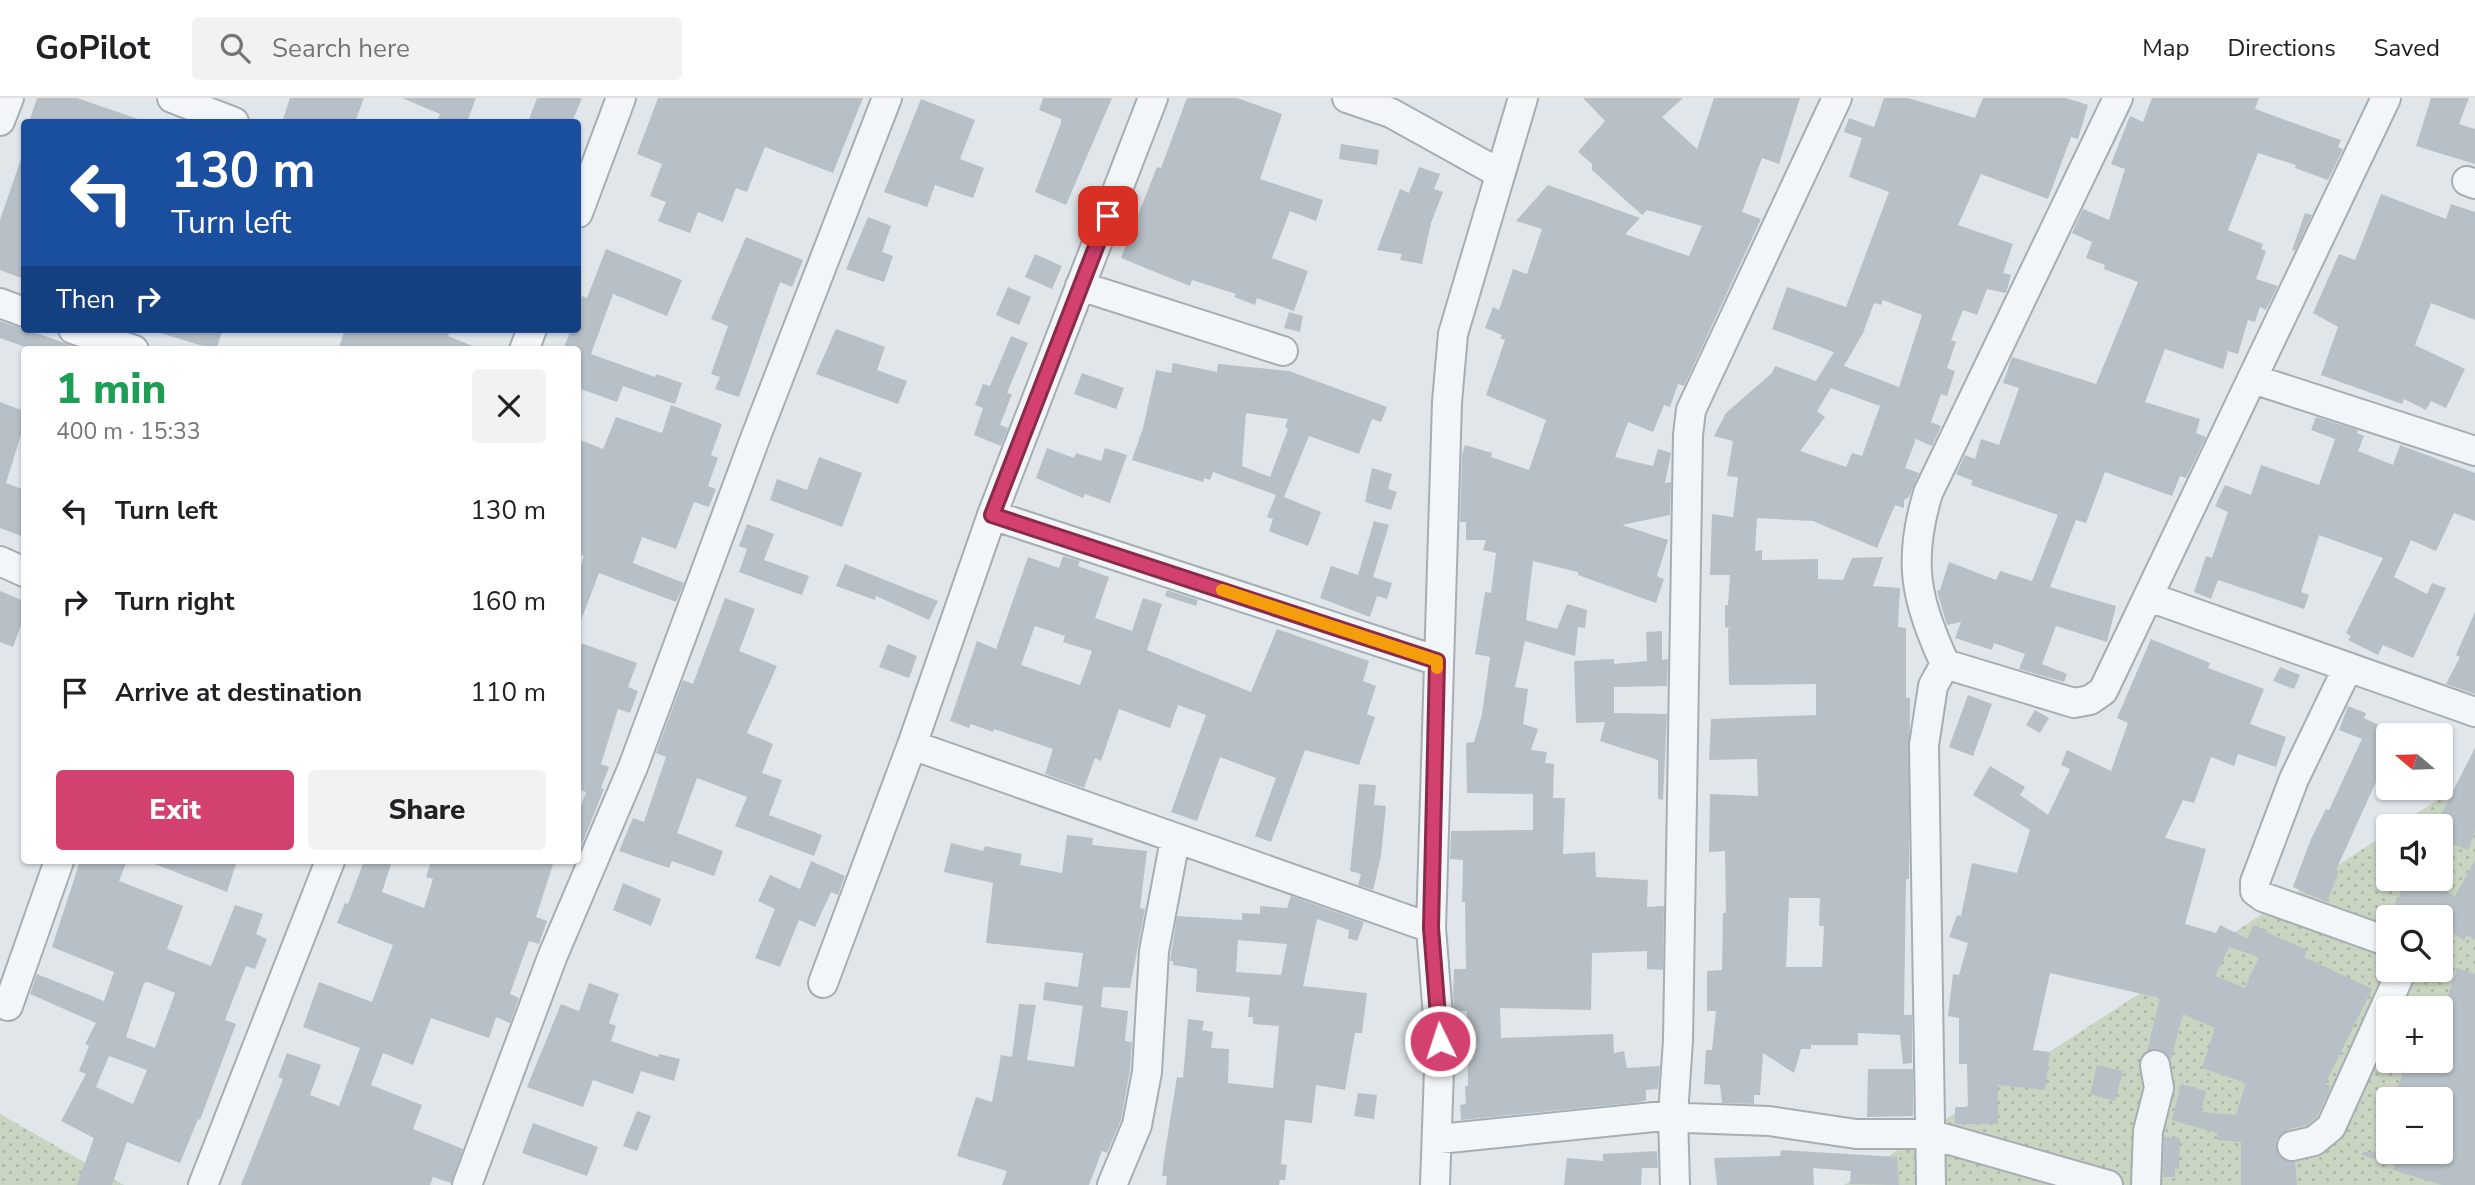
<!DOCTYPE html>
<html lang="en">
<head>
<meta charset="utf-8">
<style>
  :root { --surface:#fff; --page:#f2f2f2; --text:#202124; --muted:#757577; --line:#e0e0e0; --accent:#d3416f }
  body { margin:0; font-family:"Nunito Sans",sans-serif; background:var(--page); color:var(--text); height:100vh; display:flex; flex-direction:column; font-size:26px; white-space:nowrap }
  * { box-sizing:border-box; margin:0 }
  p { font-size:23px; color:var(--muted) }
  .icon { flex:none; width:38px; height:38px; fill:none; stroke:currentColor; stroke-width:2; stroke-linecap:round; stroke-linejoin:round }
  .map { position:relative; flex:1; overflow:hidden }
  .side { position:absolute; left:21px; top:248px; width:560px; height:518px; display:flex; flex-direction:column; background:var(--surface); border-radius:7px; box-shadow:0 2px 5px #0004 }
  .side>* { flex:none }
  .guide { position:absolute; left:21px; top:21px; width:560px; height:214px; border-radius:7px; box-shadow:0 2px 5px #0004; background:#1a4fa0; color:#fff; overflow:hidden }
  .needle { width:46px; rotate:289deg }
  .buttons { position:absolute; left:2376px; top:625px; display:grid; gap:14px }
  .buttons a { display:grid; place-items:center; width:77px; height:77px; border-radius:7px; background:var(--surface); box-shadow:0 2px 5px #0004; font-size:35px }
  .pin { position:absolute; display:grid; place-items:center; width:60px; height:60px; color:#fff; margin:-30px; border-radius:14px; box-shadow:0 4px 10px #0006 }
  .me { position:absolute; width:77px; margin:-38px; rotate:356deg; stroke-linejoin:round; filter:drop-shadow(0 0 5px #0008) }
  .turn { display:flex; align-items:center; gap:24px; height:147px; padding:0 35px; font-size:32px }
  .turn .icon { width:91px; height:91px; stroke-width:2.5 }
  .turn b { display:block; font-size:49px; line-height:60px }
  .then { display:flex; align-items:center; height:66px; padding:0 35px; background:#0003; gap:14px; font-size:26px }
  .round { display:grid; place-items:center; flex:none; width:74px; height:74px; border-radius:7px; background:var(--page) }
  .overview { display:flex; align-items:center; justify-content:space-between; height:119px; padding:0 35px }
  h1 { font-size:42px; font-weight:800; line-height:52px; color:#1e9e55 }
  .action { display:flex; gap:14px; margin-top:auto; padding:14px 35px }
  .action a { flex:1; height:80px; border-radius:7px; background:var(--accent); color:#fff; font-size:28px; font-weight:800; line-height:80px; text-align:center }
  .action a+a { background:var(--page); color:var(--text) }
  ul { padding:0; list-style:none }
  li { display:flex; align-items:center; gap:21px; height:91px; padding:0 35px }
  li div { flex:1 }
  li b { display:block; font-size:26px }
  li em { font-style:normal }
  header { display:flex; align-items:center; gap:42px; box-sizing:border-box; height:98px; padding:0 35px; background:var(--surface); border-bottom:2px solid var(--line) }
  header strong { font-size:33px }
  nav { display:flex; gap:38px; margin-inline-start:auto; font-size:24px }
  .search { width:490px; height:63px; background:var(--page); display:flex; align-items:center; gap:18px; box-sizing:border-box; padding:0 24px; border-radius:7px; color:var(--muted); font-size:26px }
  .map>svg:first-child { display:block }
  .grass { fill:url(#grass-dots); fill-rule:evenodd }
  .building { fill:#b7c0c7; fill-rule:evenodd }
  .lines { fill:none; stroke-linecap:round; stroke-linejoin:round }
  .minor-casing { stroke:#a5aeb4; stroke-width:32 }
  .minor { stroke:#f3f6f8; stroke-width:28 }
  .route-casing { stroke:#892a48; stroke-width:18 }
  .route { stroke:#d3416f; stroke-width:12 }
  .slow { stroke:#f59e0b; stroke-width:12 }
</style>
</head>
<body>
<header>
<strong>GoPilot</strong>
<div class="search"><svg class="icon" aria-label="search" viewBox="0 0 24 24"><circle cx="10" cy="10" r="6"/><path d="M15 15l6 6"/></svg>Search here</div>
<nav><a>Map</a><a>Directions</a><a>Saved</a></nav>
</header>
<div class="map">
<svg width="2475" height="1087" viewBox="0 0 2475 1087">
  <defs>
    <pattern id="grass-dots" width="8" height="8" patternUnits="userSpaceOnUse" patternTransform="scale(1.75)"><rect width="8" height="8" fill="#c9d4c1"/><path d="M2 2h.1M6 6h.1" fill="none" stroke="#adb7a7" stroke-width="1.8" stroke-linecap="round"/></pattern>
  </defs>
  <rect width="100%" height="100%" fill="#e0e6ea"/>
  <path class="grass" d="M2475,678V1087H1844L2389,734V780H2441V728H2397ZM2389,819H2441V872H2389ZM2389,910H2441V962H2389ZM2389,1001H2441V1054H2389Z
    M0,1016L124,1087H0Z"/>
  <path class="building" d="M37,0H77L141,22V24H29Z
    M290,0H364L355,24H282Z
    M402,0H476L467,24H446L438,21L440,16Z
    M537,0H582L572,24H528Z
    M658,0H863L833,75L765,49L747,94L736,90L723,124L698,114L690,135L658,123L666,104L650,98L662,66L637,56Z
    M1043,0H1112L1066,107L1035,94L1061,25V21L1039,12Z
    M1187,0H1237L1282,16L1260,81L1323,102L1316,123L1290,113L1272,160L1308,173L1294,213L1257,200L1255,207L1234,199L1236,196L1192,182L1190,188L1121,160L1157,69L1161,70Z
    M1583,0H1683L1662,19L1697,51L1714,0H1800L1779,66L1762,60L1742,114L1761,121L1684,288L1678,286L1670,309L1664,307L1653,334L1628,324L1615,359L1653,368L1658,351L1671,355L1665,385L1671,384L1670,417L1622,427L1668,442L1657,478L1664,481L1656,505L1578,477V474L1533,463L1526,522L1557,531L1567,506L1587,512L1585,530L1578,529L1575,558L1525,543L1515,589L1528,591L1523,626L1538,631L1531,652L1547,654L1545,665L1554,666L1553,700H1565L1563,756L1595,754L1596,779L1648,782L1647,809L1664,808L1663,872L1647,871V853L1592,855L1591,912L1500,910L1501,940L1613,936L1614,955L1624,953L1627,970L1660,968L1658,991L1646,992V1002L1640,1004L1461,1022L1460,1007L1466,1006L1465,988H1468L1467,913H1454L1453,895L1454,871H1466L1465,804H1462L1463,762L1450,761L1451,733L1533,732V696L1467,695L1466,645L1474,644L1482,616L1490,559L1475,556L1485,494L1491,495L1496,455L1483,452L1486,442H1466V424H1460L1462,356L1465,347L1492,355L1491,359L1529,372L1546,322L1486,297L1505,242L1500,240L1502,237L1485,230L1493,209L1499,212L1513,171L1527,176L1542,131L1516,123L1548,87L1640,120L1625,136L1689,158L1702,128L1647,112L1642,117L1592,72V66L1578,54L1605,23Z
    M1884,0H1908L1975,20L1983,0H2066L2088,7L2078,41L2071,39L2048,101L1981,76L1958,127L2013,146L2003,175L2011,177L2006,195L1987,191L1977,217L1963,212L1951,242L1956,244L1947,270L1955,273L1947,298L1941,296L1931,324L1941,328L1939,333L1932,348L1916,341L1905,370L1919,375L1909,399L1904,402V410L1895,407L1877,450L1813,423L1757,420L1755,453L1762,452V462L1818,461V481L1843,482L1852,460L1883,459L1873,488L1900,490L1898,529L1906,530V600H1910L1909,781H1906L1904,917H1912V965L1903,966L1900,937L1858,935V947H1811V951H1801L1794,975L1763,955L1760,997H1754V1006L1722,1005L1720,987L1704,986L1706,952H1712L1716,913H1707V873L1722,872L1723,815H1726L1725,753L1709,754L1710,696L1758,698L1757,661L1709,662L1711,621L1816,617V586L1729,587L1728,531H1731L1725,529V507H1728L1730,477H1710L1712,416L1733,419L1738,379L1727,378L1733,343L1714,338L1726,315L1772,275L1775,268L1816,283L1834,254L1772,231L1787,189L1846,209L1889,94L1849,79L1862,40L1844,34L1849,20L1874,29ZM1883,202L1922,217L1899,289L1844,268L1863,235L1874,205L1881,207ZM1831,290L1880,308L1862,358L1852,355L1846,369L1800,353L1825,319L1817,313ZM1789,800H1820L1819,828H1824L1822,869H1786Z
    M2152,0H2259L2255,11L2341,42L2338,49L2343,51L2328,82L2295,70L2296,67L2258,55L2228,132L2263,146L2261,151L2266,153L2256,181L2278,188L2266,212L2260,209L2255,224L2248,222L2238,256L2228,253L2223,271L2165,251L2145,304L2200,321L2196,335L2206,339L2186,380L2180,378L2172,398L2105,374L2086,425L2076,422L2050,489L2116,508L2107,544L2056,528L2042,566L2067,576L2064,584L2019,571L2025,556L1994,545L1992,552L1955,540L1961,524L1947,527L1937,493L1940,492L1949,464L1996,482L2000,473L2032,483L2058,417L1971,387L1973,383L1956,376L1965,357L1975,361L1981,341L1999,347L2019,290L2003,285L2012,259L2096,286L2138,184L2104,171L2105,167L2086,160L2092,144L2072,135L2083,111L2109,122L2125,71L2111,66L2130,18L2143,24Z
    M2431,0H2469L2459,26L2475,31V66L2416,48Z
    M921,1L975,22L960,61L984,70L973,100L935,87L927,109L884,94Z
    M1341,46L1379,52L1377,67L1339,61Z
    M22,58H24V181L0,172V122Z
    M1419,69L1440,76L1434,91L1443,94L1431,125L1422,166L1400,162L1402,156L1377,152L1400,91L1409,95Z
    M2381,96L2446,121L2451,106L2475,114V222L2431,205L2415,247L2465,271L2446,310L2431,303L2426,312L2404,301L2402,306L2321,277L2338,229L2313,215L2339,156L2355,162Z
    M2305,115L2312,117L2295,153L2292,152Z
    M868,119L891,128L882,154L893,158L884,184L846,171Z
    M746,139L803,162L792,189L780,184L739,299L715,291L720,279L711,276L728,228L711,221Z
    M606,151L682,182L667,218L613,196L591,256L655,279L656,276L682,285L675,306L623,288L617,304L578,290V252H563L571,231H578V210L582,198L587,200Z
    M1035,156L1062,168L1052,191L1025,179Z
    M1008,189L1031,199L1019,227L996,217Z
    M1289,214L1303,218L1300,234L1284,230Z
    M0,223L65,245L78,252H34L0,240Z
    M158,231H223L216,252L157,234Z
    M345,231H451L448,238L480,251L338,252Z
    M836,231L885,249L877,272L907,283L898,306L816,276Z
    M1011,238L1028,245L1007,295L1012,296L1000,327L1008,330L1001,348L974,337L983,310L975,307L983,286L990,288Z
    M1173,265L1217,274L1218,266L1289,273L1387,309L1381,324L1372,321L1359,356L1309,338L1284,399L1321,414L1308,448L1269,433L1273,421L1267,419L1276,397L1213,374L1210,382L1204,380L1203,384L1132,362L1143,330L1156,272L1171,275ZM1246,315L1288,321L1285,329L1288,331L1270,379L1242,368Z
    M1082,275L1124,290L1116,311L1074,296Z
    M0,304L24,313V327L6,385L24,392V439L0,430Z
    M671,307L722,326L711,357L718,360L708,388L716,391L709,409L694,404L676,451L642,439L633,465L684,485L676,504L599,475L578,530V476L584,458L578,455V341L603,351L616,319L662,335Z
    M2316,319L2358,332L2357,335L2364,338L2358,353L2393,367L2400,347L2475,375V423L2454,415L2436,453L2411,442L2394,479L2427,496L2432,485L2446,490L2413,560L2383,547L2378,557L2348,542L2351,538L2346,535L2383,460L2319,437L2301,494L2309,497L2304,511L2218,482L2211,501L2194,494L2206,458L2212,460L2228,414L2215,408L2225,387L2251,397L2261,367L2319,387L2335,341L2311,332Z
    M1047,350L1074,360L1076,355L1101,363L1105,350L1127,357L1110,405L1085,396L1083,400L1036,380Z
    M819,359L862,375L842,429L770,402L777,381L807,392Z
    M1372,370L1392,376L1388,391L1397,394L1391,412L1365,404Z
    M1374,423L1389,427L1373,479L1392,485L1387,501L1377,498L1370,519L1320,500L1331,468L1358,477Z
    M747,426L774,436L764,462L809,478L802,497L739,474L747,451L739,448Z
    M1063,458L1080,463L1078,468L1109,479L1095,520L1132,533L1143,500L1162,506L1147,552L1251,594L1277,531L1369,563L1363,583L1376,588L1367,616L1375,619L1359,667L1305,652L1271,744L1255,738L1276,680L1220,659L1197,723L1171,714L1206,617L1178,607L1170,630L1119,611L1101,663L1095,660L1084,690L1045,676L1053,651L994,631L993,634L971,626L969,630L950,623L977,543L996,551L1028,459L1059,470ZM1035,528L1065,538L1063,544L1092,553L1080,587L1021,567Z
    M845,466L938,503L929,522L876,498L875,502L836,488Z
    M1167,492L1198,502L1196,508L1165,498Z
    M0,493L24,503V519L13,549L0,544Z
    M725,500L755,511L739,553L777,568L747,635L773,646L762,675L782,682L769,717L822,737L814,758L735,728L747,699L697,680L677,735L723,753L714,778L672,763L669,770L619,753L633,720L644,724L666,659L656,655L683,582L693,586Z
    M2475,514V596L2446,586L2460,559L2456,557Z
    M1662,533V562L1668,561L1667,588L1614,589V615L1667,616L1663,702L1658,701V662L1600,643L1605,624L1576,625L1574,563L1614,561V566L1647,563L1646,534Z
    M2151,541L2210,565L2208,570L2264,591L2250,626L2286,639L2276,669L2238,656L2234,668L2211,659L2194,705L2183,702L2165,740L2206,751L2185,826L2216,835L2220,827L2248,841L2253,827L2267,832L2266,834L2307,852L2304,859L2372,891L2325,986L2331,988L2317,1019L2306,1028L2291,1030L2276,1042L2279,1059L2295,1064L2297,1087H2241V1044L2217,1042V1035L2172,1022L2181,986L2206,993L2201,1014L2236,1017L2246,985L2202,970L2215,930L2183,916L2171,962L2161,952L2147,953L2160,900L2050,875L2033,952L2050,954L2045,992L1998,987V1026H1955V1009H1968L1967,966H1959V920L1948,918L1953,876L1959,877L1968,845L1949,839L1957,817L1961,818L1972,765L2017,775L2030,732L1973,697L1990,668L2025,689L2020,697L2048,717L2070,671L2061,667L2067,652L2111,673L2128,625L2117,620ZM2229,849L2259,859L2245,890L2215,878Z
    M578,544L637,565L628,589L638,593L630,615L618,611L601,666L609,669L601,690L604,691L578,756V716L586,694L578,691Z
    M888,546L917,558L909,580L879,569Z
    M2280,569L2300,577L2294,591L2273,583Z
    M1968,597L1992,606L1973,658L1949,649Z
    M2348,608L2366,615L2364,620L2389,632V666L2385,664L2336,772L2339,773L2327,804L2293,789L2311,741L2326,711L2329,712L2362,641L2339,632Z
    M2035,612L2049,620L2040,635L2026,627Z
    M2475,650V733L2468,752L2441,741V728H2435Z
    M1359,686L1376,687L1374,707L1386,708L1381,758L1373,792L1358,787L1361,776L1350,773Z
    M1067,737L1093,740L1092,747L1147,753L1140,810L1145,811L1130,890L1103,889L1101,909L1128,913L1125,943L1132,944L1130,972L1121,1022L1107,1055L1102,1053L1089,1087H1002L1007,1073L957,1058L976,999L992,1004L1001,957L1012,959L1019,906L1036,907L1027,962L1074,969L1083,908L1043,902L1045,884L1078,889L1083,855L986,845L993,785L944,774L951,745L983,753L985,748L1022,756L1020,767L1062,775Z
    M2475,762V842L2467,837L2464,842L2442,830L2448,819H2389L2407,780H2416L2455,798Z
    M80,763H127L119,783L183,808L167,851L211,868L235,807L263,816L256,836L267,841L255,871L246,868L225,922L236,926L200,1022L198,1021L180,1065L127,1044L112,1087H77L94,1040L61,1023L86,976L79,973L89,948L85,946L96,925L30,896L37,876L104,903L114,874L52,849ZM148,884L175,895L155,950L126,939L144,885ZM109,958L147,972L133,1006L96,989Z
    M147,763H237L227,794Z
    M364,763H392L382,794L424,810L433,781L426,779L431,763H554L536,819L547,823L539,846L529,843L518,873L510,896L519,900L510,925L496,919L489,940L431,920L413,967L383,955L371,987L422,1007L413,1031L463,1051L451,1085L433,1079L430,1087H241L283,981L278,979L287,955L321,967L310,997L339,1008L360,950L303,929L319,884L372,904L393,847L337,825L345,805L348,806Z
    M811,763L845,778L838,797L831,794L815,829L799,822L780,869L755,860L775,811L758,803L770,777L800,791Z
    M623,785L661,801L651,828L613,812Z
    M1291,798L1364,824L1357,843L1348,840L1349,832L1317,821L1303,888L1367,895L1362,935H1355L1345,992L1316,987L1312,1025L1285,1022L1281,1066L1287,1067L1285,1082H1280L1279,1087H1166L1167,1078H1162L1165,1054L1177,979L1183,980L1188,921L1204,923L1202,932L1213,934L1211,950L1229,951L1228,985L1273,990L1279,928L1253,926V919H1248L1250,899L1196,894L1197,871L1173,867V863H1170L1177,818L1242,822V815L1260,816V808L1287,810ZM1238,842L1287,846L1281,877L1236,874Z
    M2457,870L2475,876V1087H2442L2393,1072L2395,1067L2362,1057L2363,1054H2441V1001H2394L2407,962H2441V906L2445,908Z
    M589,885L619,896L609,925L616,928L611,943L658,959L659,956L680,961L674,983L641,973L633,996L593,982L583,1009L527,989L561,906L579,913Z
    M2097,967L2123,973L2115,1003L2090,996Z
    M1868,971H1913V1018L1867,1019Z
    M1358,995L1377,997L1374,1021L1354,1018Z
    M637,1013L651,1018L637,1053L623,1048Z
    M533,1025L598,1049L587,1078L522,1055Z
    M2164,1039L2180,1040L2179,1071L2175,1070V1079H2163Z
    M1781,1052L1897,1059L1899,1087L1850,1086L1851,1073L1813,1070L1814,1087H1717L1714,1060L1780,1058Z
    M1657,1053L1658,1070H1642L1641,1087H1564L1567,1060L1603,1063V1056Z"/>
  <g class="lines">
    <g class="minor-casing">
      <path id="minor" d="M172,0L234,24
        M1347,0L1391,15L1499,75
        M2118,0L1928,395C1907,465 1916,501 1945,566L2074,605L2090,602L2103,593L2386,0
        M0,23L9,0
        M2467,83L2475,86
        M578,115L621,0
        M1080,188L1283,253
        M0,205L24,214
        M73,231L134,252
        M524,252L532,231
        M2253,281L2475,353
        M992,417L1438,563
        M0,463L24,474
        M2149,499L2475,614
        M2348,569L2294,681L2255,784V793L2263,799L2389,844
        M912,647L1431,830
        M823,885L912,647L992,417L1153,0
        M8,908L59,763
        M1439,1041L1673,1017L1686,1020L1769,1023L1856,1036H1929L2108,1087
        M2292,1048L2314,1043L2331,1029L2402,872
        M203,1087L330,763
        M467,1087L553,857L633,669L756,338L887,0
        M1112,1087L1137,1027L1147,974L1154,853L1175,742
        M1435,1087L1440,943L1431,830L1447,304L1453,236L1523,0
        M1675,1087L1673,1017L1678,942L1688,337L1691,312L1837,0
        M1931,1087L1924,647L1933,588L1945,566
        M2146,1087L2148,1033L2159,990L2155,967"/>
    </g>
    <use href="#minor" class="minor"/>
  </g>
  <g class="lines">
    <g class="route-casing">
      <path id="route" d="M1108,118L992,417L1437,563L1431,830L1440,943"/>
    </g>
    <use href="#route" class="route"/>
    <path class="slow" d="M1222,492L1437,563V570"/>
  </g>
</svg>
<div class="buttons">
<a><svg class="needle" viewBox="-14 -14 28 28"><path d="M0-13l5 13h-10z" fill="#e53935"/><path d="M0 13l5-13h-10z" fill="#757577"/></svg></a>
<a><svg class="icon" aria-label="sound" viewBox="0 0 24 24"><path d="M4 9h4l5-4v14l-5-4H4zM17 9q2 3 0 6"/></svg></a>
<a><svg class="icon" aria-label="search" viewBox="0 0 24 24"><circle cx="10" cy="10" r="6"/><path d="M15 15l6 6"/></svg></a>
<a>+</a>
<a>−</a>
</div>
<div class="pin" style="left:1108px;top:118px;background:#d93025"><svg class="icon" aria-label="arrive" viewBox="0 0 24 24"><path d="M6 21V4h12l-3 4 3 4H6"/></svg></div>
<svg class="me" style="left:1440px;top:943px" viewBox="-20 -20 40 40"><circle r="17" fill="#d3416f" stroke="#fff" stroke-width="3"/><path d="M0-11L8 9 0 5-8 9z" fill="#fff"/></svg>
<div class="guide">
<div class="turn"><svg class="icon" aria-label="left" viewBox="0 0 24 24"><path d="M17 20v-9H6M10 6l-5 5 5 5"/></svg><div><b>130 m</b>Turn left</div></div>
<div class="then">Then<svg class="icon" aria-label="right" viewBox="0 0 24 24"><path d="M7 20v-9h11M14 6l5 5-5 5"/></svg></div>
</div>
<section class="side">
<div class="overview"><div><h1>1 min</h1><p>400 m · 15:33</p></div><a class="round"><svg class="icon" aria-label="close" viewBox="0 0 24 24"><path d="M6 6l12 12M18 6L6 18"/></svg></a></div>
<ul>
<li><svg class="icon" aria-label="left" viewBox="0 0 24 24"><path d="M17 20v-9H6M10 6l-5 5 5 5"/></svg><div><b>Turn left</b></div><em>130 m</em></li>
<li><svg class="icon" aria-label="right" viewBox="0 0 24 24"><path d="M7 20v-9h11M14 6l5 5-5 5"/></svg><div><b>Turn right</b></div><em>160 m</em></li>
<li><svg class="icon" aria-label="arrive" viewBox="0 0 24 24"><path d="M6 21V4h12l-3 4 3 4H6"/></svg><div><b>Arrive at destination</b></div><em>110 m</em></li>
</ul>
<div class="action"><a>Exit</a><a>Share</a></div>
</section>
</div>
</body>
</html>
